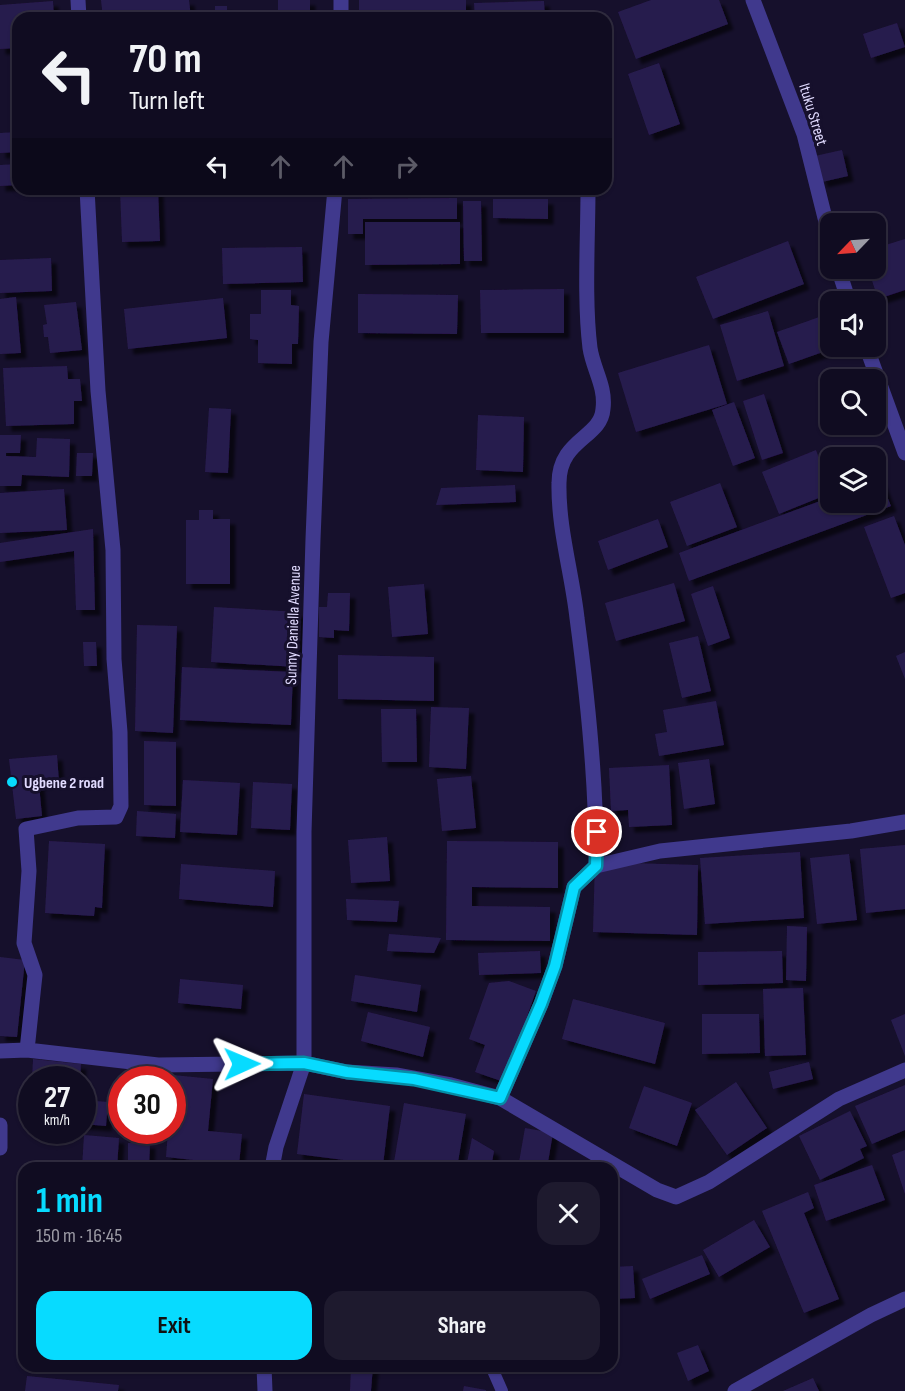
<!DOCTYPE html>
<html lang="en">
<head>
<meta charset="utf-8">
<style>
  :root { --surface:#100c21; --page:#1e1a2e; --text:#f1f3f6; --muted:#9c9ba5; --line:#302c3f; --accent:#07dbff }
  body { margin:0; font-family:"Sofia Sans Condensed",sans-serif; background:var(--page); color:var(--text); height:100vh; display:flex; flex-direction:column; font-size:22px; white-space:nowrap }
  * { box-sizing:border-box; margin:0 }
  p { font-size:20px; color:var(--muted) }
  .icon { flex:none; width:33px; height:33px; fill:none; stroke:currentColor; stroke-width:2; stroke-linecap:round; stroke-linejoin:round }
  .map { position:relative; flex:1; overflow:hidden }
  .drawer { position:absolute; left:18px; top:1162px; width:600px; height:210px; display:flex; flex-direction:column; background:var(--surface); border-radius:18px; box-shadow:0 2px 4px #0004,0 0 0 2px var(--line) }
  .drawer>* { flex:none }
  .top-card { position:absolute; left:12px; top:12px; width:600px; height:183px; border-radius:18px; box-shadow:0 2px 4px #0004,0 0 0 2px var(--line); background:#100c21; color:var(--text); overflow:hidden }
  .needle { width:39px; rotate:245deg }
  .tools { position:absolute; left:820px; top:213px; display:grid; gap:12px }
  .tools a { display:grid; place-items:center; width:66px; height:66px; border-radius:12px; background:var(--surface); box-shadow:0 2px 4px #0004,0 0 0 2px var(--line); font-size:30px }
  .speed { position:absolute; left:18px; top:1066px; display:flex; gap:12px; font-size:30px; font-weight:700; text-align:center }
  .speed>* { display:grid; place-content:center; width:78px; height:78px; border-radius:50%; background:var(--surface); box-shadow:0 2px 4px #0004,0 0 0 2px var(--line); line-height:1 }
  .speed small { font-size:15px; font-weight:400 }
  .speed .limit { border:9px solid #d22; background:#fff; color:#111 }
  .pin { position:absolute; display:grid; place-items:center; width:51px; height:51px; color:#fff; margin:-26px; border:3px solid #fff; border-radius:50%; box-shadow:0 2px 6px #0007 }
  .me { position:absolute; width:66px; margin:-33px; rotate:89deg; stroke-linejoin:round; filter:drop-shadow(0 0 4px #0008) }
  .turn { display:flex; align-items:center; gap:21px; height:126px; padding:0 18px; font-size:27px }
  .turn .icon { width:78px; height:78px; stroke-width:2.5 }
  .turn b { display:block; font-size:42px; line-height:51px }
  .lanes { display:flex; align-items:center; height:57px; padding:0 18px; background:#0003; justify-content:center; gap:30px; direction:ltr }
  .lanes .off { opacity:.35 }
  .round { display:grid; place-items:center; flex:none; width:63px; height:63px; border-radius:18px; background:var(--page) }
  .overview { display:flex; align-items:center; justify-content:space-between; height:102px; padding:0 18px }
  h1 { font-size:36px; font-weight:700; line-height:45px; color:var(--accent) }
  .button { display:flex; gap:12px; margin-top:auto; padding:12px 18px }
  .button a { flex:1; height:69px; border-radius:18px; background:var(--accent); color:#111; font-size:24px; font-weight:700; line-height:69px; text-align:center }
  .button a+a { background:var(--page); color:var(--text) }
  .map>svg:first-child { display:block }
  .building { fill:#281b4e; filter:url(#shadow) }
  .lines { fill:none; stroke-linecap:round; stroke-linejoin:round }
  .service { stroke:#40398d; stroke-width:12 }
  .minor { stroke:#40398d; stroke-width:15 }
  .route-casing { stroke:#058ea6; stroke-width:15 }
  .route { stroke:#07dbff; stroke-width:10 }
  .poi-dot { fill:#07dbff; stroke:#16102c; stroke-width:2 }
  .labels { text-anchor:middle; stroke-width:6; stroke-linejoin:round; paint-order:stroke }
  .street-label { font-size:16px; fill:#e1dbff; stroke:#16102c }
  .poi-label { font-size:16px; font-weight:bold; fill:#e1dbff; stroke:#16102c; text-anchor:start }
</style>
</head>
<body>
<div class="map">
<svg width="905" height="1391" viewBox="0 0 905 1391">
  <defs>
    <filter id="shadow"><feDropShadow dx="5.5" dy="5.5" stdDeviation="1.5" flood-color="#0009"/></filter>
  </defs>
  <rect width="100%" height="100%" fill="#16102c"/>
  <path class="building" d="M101,0H189L191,18H103Z
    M278,0H310V14H316V18H215V6H227V15H278Z
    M359,0H466V18H359Z
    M651,0H719L728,24L636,59L618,12Z
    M53,1L54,18H18V48L0,49V5Z
    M544,1L545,18H475L474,3Z
    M569,10L586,11V18H569Z
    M897,23L905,47L871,58L863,34Z
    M659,63L680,124L649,135L628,74Z
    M18,132V152L0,153V133Z
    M842,150L848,176L822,182L815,156Z
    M18,164V185L0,186V165Z
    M120,189H158L160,241L122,242Z
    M457,198V219H363V234H348V199Z
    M493,199H548V219L493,218Z
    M463,201H481L482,261H464Z
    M365,222H460V264L365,265Z
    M905,239V290L878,299L868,268H876V248Z
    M788,241L804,284L713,319L696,277Z
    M302,247L303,282L223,284L222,248Z
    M51,258L52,291L0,293V260Z
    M564,289V333H481L480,290Z
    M261,290H291V305L299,306L298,344H292V364L258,363V340L250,339V314H261Z
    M358,294L458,295L457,334L358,333Z
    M16,297L21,353L0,354V299Z
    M223,298L227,338L128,349L124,309Z
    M76,302L82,350L50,353L48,337H44L43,325L47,324L44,305Z
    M768,311L784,366L737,381L720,325Z
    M825,315L831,332V346L837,347L789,364L777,332Z
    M709,345L727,404L636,432L618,373Z
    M67,366L68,379H80L82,401H74V424L6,426L3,368Z
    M764,394L783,453L762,460L743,401Z
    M734,402L755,458L733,466L712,410Z
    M209,408L231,409L228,473L205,472Z
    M478,415L524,417L523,472L476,470Z
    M0,435H21L20,453H6V456L36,457L37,438L70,439L69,477L22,475L21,486H0Z
    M816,450L831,493L779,514L762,472Z
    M77,453H93L92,476H76Z
    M880,479L891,506L689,581L679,553L831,497V502H876V480Z
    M720,483L737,527L687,546L670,502Z
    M515,485L516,502L436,505L441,488Z
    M64,489L67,530L0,533V493Z
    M199,510H213V519H230V584H186V520H199Z
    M894,516L905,545V593L891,598L864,527Z
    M658,519L668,547L608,570L598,541Z
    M93,529L95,610H76L74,551L0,562V543Z
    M674,583L685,621L616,641L605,603Z
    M424,584L428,634L392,637L388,587Z
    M713,586L730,638L708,646L691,594Z
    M328,593H350L349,631L334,630V638L319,637V607H327Z
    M214,607L299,612L297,667L211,662Z
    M137,625L177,626L173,733L135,731Z
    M698,636L711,691L682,698L669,643Z
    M83,642H96L97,666H84Z
    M905,652V679L896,656Z
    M338,655L434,657V701L338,699Z
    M182,667L293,672L291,725L180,720Z
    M716,701L724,745L659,756L655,734L667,732L663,710Z
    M431,707L469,708L466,769L429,767Z
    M381,709H416L417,762H382Z
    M144,741L176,742V806L144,805Z
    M57,755L59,782L39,784L42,816L16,819L9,759Z
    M709,759L715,804L684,809L678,763Z
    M669,765L672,825L629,827L628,810L611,811L609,768Z
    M471,776L476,828L442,831L437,779Z
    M183,780L240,783L237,835L180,832Z
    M253,782L292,784L290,830L251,828Z
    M137,811L176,814L175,838L136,836Z
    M387,837L390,881L351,883L348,840Z
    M49,841L105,844L102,908L95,907L94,916L45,913Z
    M447,841L558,842V888L472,887V906L550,907V941L446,940Z
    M905,845V909L866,913L860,849Z
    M800,852L804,918L705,924L700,858Z
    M849,854L857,920L817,924L810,858Z
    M595,862L698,865L697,935L593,932Z
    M181,864L275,871L273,907L179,899Z
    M346,899L399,901L397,922L347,920Z
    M787,926L807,927L806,981L786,980Z
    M389,934L441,938L434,953L387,951Z
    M540,951L541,973L479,975L478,953Z
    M782,951L783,983L698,985V952Z
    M0,957L25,960L17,1037L0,1036Z
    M355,975L421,985L417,1012L351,1001Z
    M180,979L243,985L241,1009L178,1003Z
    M509,981L536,991L504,1082L475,1072L485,1045L469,1039L489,983Z
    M803,988L806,1055L765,1056L763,989Z
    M573,999L665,1023L655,1064L562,1039Z
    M368,1012L430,1027L423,1057L361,1041Z
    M702,1014H759L760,1053L702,1054Z
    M905,1014V1056L891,1020Z
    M33,1059L81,1064L80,1080H32Z
    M809,1062L813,1079L773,1089L769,1072Z
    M173,1075L213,1079L208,1131L242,1134L239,1165L166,1157L168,1131H172Z
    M736,1082L767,1128L727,1155L695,1110Z
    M905,1085V1130L872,1144L855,1106Z
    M644,1086L692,1103L677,1146L629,1128Z
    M304,1094L390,1106L383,1165L297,1154Z
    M82,1100L108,1102L106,1126L82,1124Z
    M404,1103L466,1114L457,1168H393Z
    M850,1111L867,1146L860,1149L864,1158L820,1180L799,1136Z
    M525,1128L553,1133L547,1168H518Z
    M84,1135L119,1138L117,1168H82Z
    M472,1138L494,1151L491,1168H466Z
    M128,1143H150L149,1168H128Z
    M905,1150V1194L892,1155Z
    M872,1165L885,1200L826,1221L814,1185Z
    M808,1192L814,1208L804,1213L839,1299L804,1313L762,1211Z
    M754,1220L770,1247L719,1277L703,1250Z
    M702,1255L710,1274L650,1299L642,1279Z
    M633,1266L635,1298L612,1299V1267Z
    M698,1345L709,1371L688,1381L677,1353Z
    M351,1366H373L371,1391H350Z
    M27,1376L119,1385L118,1391H25Z
    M813,1378L819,1391H783Z
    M464,1386L486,1390V1391H463Z"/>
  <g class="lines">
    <path class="service" d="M491,1366L502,1391"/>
    <path class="minor" d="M78,0L79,18
      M753,0L804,134L831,242
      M341,18V0
      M588,189C588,238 584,300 590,348C593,369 606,386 603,409C601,438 559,439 559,483C558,528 572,573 577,618C588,700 597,784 596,866
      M838,268L849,302
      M866,346L905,453
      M27,1050L35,975L24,943L29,871L26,829L78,818L116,817L121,806L120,732L114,659L113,550L98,391L87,189
      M0,1051L27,1050L158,1065L304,1063L347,1072L396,1075L451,1085L500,1098L657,1190L676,1197L709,1182L839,1099L905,1070
      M500,1098L541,1004L555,966L574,887L596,866L660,851L851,831L905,822
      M0,1125V1148
      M272,1168L276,1147L304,1063V832L313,539L321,342L335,189
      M264,1366L265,1391
      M735,1391L871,1315L905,1299"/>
  </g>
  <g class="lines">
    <g class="route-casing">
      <path id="route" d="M242,1064L304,1063L347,1072L414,1079L500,1098L541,1004L555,966L574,887L596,866L597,832"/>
    </g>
    <use href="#route" class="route"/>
  </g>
  <circle class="poi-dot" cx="12" cy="782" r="6"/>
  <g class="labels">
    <g class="street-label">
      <text transform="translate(814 114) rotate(73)" y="6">Ituku Street</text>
      <text transform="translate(292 625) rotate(-88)" y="6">Sunny Daniella Avenue</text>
    </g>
    <g class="poi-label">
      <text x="24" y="788">Ugbene 2 road</text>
    </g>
  </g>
</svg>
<div class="tools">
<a><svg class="needle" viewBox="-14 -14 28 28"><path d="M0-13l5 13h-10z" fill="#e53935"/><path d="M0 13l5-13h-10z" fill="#9c9ba5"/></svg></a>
<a><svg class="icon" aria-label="sound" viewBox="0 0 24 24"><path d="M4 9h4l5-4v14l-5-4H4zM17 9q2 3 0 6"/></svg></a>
<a><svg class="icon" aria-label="search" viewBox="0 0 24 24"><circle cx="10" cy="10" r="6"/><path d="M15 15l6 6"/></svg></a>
<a><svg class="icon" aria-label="layers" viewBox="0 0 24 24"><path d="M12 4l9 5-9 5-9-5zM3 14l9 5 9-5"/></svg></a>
</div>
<div class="speed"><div>27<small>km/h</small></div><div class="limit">30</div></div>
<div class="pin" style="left:597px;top:832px;background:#d93025"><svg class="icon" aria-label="arrive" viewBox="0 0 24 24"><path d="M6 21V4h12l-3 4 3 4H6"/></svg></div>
<svg class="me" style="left:242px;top:1064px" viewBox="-20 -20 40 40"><path d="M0-17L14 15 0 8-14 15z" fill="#07dbff" stroke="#fff" stroke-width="4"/></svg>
<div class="top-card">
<div class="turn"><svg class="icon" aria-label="left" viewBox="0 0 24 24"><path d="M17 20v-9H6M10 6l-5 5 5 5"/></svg><div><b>70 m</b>Turn left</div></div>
<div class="lanes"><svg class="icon" aria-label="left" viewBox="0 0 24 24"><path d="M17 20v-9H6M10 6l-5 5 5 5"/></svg><svg class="icon off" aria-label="ahead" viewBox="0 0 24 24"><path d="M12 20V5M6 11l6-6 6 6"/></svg><svg class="icon off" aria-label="ahead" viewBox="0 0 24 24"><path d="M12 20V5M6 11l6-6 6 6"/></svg><svg class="icon off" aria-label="right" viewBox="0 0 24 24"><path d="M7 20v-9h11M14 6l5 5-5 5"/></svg></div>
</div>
<section class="drawer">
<div class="overview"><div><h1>1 min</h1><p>150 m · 16:45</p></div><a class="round"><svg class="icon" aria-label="close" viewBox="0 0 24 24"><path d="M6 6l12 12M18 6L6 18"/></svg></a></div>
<div class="button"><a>Exit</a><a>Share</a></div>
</section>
</div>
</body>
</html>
